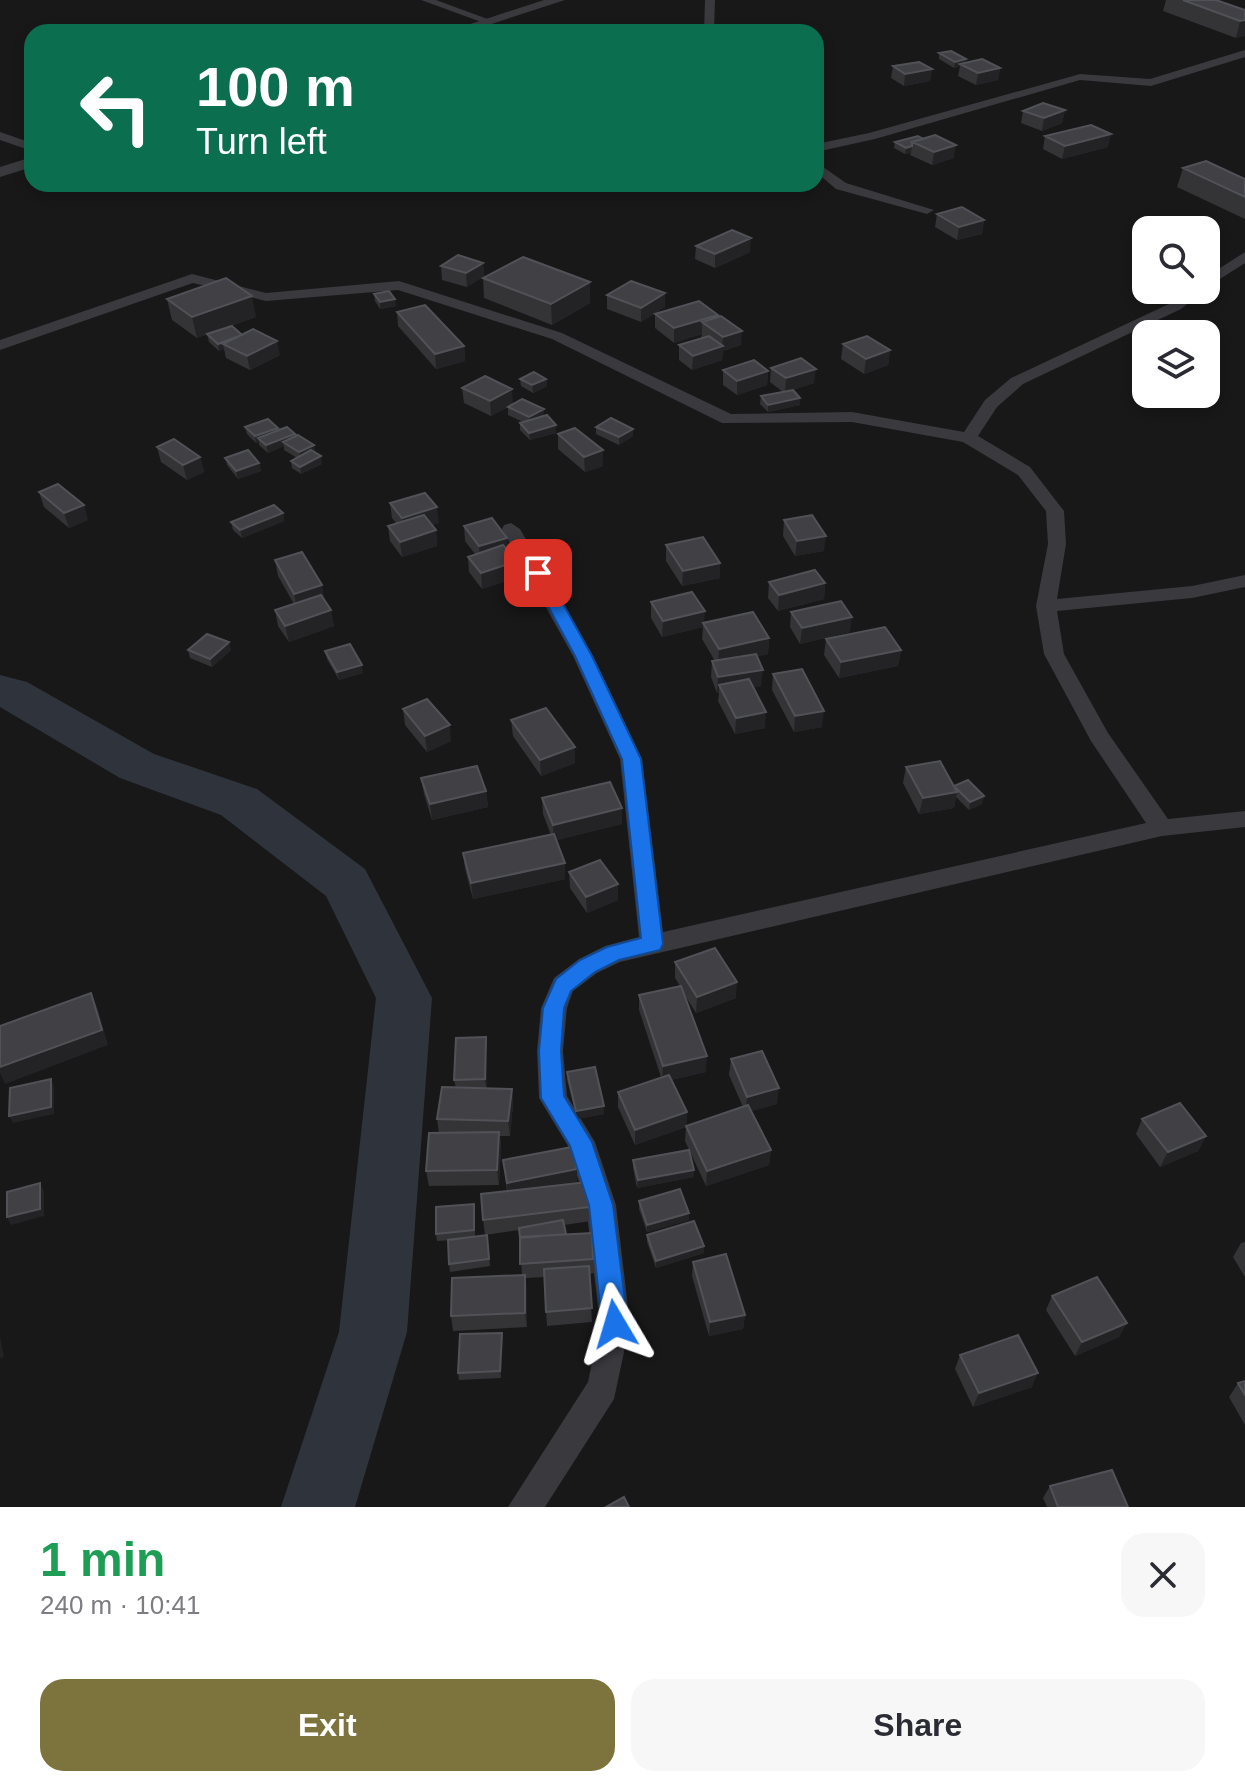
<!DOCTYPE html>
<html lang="en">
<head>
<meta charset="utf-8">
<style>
  :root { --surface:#fff; --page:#f7f7f7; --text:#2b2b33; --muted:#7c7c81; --accent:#7c733d }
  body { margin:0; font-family:Helvetica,sans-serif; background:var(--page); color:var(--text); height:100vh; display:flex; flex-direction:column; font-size:30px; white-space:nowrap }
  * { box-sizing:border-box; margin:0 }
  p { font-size:26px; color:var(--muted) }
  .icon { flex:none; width:44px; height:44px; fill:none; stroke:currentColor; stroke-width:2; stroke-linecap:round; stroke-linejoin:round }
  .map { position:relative; height:1507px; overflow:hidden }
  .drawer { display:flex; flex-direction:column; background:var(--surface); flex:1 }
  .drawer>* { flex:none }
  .guide { position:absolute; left:24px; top:24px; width:800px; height:168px; border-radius:24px; box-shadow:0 4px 12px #0003; background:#0b6e4f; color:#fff; overflow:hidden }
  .tools { position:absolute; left:1132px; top:216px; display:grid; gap:16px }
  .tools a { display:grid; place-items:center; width:88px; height:88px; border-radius:16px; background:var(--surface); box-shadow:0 4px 12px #0003; font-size:40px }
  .pin { position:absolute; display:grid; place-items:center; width:68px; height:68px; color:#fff; margin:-34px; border-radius:16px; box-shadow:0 4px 12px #0006 }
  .me { position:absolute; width:88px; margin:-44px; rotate:353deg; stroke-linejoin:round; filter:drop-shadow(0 0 6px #0008) }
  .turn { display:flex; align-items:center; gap:28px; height:168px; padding:0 40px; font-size:36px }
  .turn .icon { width:104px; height:104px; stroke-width:2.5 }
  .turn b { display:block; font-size:56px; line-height:68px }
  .round { display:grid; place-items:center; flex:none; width:84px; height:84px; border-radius:24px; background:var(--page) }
  .summary { display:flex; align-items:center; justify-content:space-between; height:136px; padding:0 40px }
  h1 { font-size:48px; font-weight:700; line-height:60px; color:#1e9e55 }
  .cta { display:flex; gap:16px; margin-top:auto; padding:16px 40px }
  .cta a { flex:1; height:92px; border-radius:24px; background:var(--accent); color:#fff; font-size:32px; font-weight:700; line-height:92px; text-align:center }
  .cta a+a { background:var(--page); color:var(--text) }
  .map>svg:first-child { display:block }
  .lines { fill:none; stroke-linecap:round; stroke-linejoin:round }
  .river { fill:#2f343c; fill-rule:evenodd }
  .minor { fill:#39393e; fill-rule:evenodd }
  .tertiary { fill:#39393e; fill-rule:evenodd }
  .wall { fill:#343437 }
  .shaded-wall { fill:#232325 }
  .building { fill:#414145; stroke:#515257; stroke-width:2 }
  .route { fill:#1a73e8; stroke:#114b97; stroke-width:2 }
</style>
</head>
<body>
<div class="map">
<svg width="1245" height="1507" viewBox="0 0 1245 1507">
  <rect width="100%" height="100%" fill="#181819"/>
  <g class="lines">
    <path class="river" d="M0,675L27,682L154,754L257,789L365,869L432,998L407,1332L355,1507H281L339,1332L376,998L326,896L221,815L120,778L0,707Z"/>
    <path class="minor" d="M421,0H436L493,21L484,23Z
      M705,0H715L714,32H704Z
      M1245,50V57L1151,86L1080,80L875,139L816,152V144L869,133L1080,74L1150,79Z
      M0,132L32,143V151L0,140Z
      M816,162L846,183L934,210L927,214L836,189L816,172Z
      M1245,252V263L1206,288V277Z
      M192,274L266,293L399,281L562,333L731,414L852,412L964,432L985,400L1011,378L1171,303L1188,290H1205L1181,309L1023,384L997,407L978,436L1030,467L1064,511L1066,544L1057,599L1192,586L1245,575V587L1192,598L1057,611L1064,654L1108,733L1168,819L1245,811V827L1162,836L620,962L597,973L573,991L567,1008L563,1051L567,1096L595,1142L616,1205L630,1324L614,1399L545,1507H508L588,1382L600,1324L586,1205L568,1146L539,1098L537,1051L541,1008L554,978L579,959L605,946L639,937L620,759L573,656L502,529L504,525L511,523L520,529L593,656L642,759L663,932L1146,823L1091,741L1044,654L1036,606L1048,544L1046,511L1018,475L963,442L852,422L722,423L552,339L398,290L266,301L193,283L0,350V340Z"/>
    <path class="tertiary" d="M544,0H565L467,32H446Z
      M32,157V167L0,177V167Z"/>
  </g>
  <path class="wall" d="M1166,0H1216L1245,10L1236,38L1163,11Z
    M939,53L966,59V63L1000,68L998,80L976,85L958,76L960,66L954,68L939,59Z
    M893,66L932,69L930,81L904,86L891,78Z
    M1065,110L1062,123L1042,131L1021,123L1023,111Z
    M918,136L954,158L932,165L910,155L911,153L905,154L894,148L895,142Z
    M1045,136L1108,147L1062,159L1043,149Z
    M1183,168L1245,179V219L1177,187Z
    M937,214L984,220L982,234L957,240L935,227Z
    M696,246L750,252L715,268L695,259Z
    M483,263L484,276L467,287L442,280L441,266Z
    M483,278L590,282V303L552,325L484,298Z
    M374,294L396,306L380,309L375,301Z
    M607,295L665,307L641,322L607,309Z
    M167,299L256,317L197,338L172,320Z
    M397,312L464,346L465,361L436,369L398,326Z
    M655,314L718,315V317L741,345L723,351L722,360L692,370L679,360V345L703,338L701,337L702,334L674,343L655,328Z
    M207,334L242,335L280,355L250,370L226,358L224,349L219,351L209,342Z
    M843,344L890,350L888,365L864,374L841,359Z
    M771,368L814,383L793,390L800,398V405L768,412L760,404L761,396L783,392L770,382Z
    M723,370L768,371L767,385L737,395L723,385Z
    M520,379H546L547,386L533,393L521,386Z
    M462,388L513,404L491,416L464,403Z
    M508,407L544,416L556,425V433L530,440L520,430V423L523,422L508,415Z
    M245,427L278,430L295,434L296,436L315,453L322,464L301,474L292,468L291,461L297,458L284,450V446L268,453L259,445V442L256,443L247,434Z
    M596,427L633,436L619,445L596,434Z
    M558,434L603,450V466L585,472L558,449Z
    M157,447L200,457L204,472L187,480L161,462Z
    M225,458L259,463L261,471L238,479L227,465Z
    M39,492L88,520L69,528L44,507Z
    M390,503L439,523L431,525L436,530L437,546L402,557L390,541L388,526L396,523L392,518Z
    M283,513L284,521L242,538L233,530L231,522Z
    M784,520L824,551L795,556L783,536Z
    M464,526L507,538L508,551L518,577L482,589L469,572L468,557L475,554L465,541Z
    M666,545L720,578L682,586L666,561Z
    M275,560L325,601L334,626L289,642L278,626L275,610L294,604L278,576Z
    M769,582L825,583L824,599L778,611L768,598Z
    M651,602L704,623L769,638L768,654L757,656L761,686L753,687L765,728L735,734L718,701L719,693H717L711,677L712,661H715L702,639L703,627L662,637L651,618Z
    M791,612L850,632L800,644L790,627Z
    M826,639L901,650L898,666L839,678L824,655Z
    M188,650H231L212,667L190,658Z
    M325,651L363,673L339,680L327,659Z
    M773,674L822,727L794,732L772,690Z
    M403,709L451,741L427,752L405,725Z
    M511,720L575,763L541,776L513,736Z
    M906,767L954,786L984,796L982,804L969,810L956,797L954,808L919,814L903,783Z
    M421,778L486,791L488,807L432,820L424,794Z
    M542,798L622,824L556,840L565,863V879L473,899L465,869L463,853L551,835L543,814Z
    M569,872L618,900L587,913L570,888Z
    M675,962L736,998L696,1013L684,994L706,1072L671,1080L687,1112L686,1127L635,1145L618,1107V1092L661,1077L639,1010V995L680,986L675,978Z
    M486,1037L487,1053V1088L512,1089L513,1104L510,1136H500L501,1147L499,1185L429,1186L426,1171L439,1133L437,1119L456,1088L454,1080Z
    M731,1059L777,1104L751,1111L771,1150L769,1165L706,1186L685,1141L686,1126L743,1107L729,1075Z
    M567,1072L604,1114L577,1119L567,1080Z
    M1142,1119L1206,1136L1198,1151L1160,1167L1136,1134Z
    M503,1160L577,1169V1183L590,1207L591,1221L564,1225L566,1234L592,1233L594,1273L589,1274L592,1322L547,1326L544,1277L526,1278L527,1327L453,1331L451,1316L522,1275L519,1230L485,1235L483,1220L507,1191Z
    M633,1160L694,1170V1177L637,1188L633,1168Z
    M639,1201L689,1220L647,1232L639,1209Z
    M475,1211V1237L487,1235L490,1266L450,1272L449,1264L453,1240L437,1241L436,1234Z
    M647,1235L704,1246V1253L656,1268L647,1242Z
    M1245,1242V1277L1233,1257L1241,1243Z
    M693,1262L745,1315L743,1329L709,1336L692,1276Z
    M1052,1296L1127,1323L1119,1337L1075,1356L1046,1310Z
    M502,1333L501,1378L459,1380L458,1373Z
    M960,1355L1032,1387L973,1407L955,1369Z
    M1245,1381V1425L1229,1397L1238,1383Z
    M1050,1486L1128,1507H1047L1043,1498Z"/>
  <path class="shaded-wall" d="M1245,20V36L1236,38L1240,21Z
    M966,59L965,65L960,64V66L954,68L955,62Z
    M1000,68L998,80L976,85L978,73Z
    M932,69L930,81L904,86L905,74Z
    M1065,110L1062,123L1042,131L1044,118Z
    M1111,134L1108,147L1062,159L1065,146Z
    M956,145L954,158L932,165L934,152Z
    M912,146L911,153L905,154L906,148Z
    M984,220L982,234L957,240L959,227Z
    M751,238L750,252L715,268V254Z
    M483,263L484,276L467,287L466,273Z
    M590,282V303L552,325L551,304Z
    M665,293V307L641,322V308Z
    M252,296L256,317L197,338L192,317Z
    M395,299L396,306L380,309V302Z
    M718,315V329L702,322V334L674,343V328Z
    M742,331L741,345L723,351L722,360L692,370L693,356L722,346L723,337Z
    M242,336L223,344L224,349L219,351L218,344Z
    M277,341L280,355L250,370L247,356Z
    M464,346L465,361L436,369L435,354Z
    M890,350L888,365L864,374L866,359Z
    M816,369L814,383L785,393L786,378Z
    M768,371L767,385L737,395V381Z
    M546,379L547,386L533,393L532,385Z
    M512,389L513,404L491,416L490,401Z
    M800,398V405L768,412V405Z
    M544,409V417L529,425V417Z
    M556,425V433L530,440L529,433Z
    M278,428L279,435L258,438L259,442L256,443L255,436Z
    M633,429V436L619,445V437Z
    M295,434L297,442H283L284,446L268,453L266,445Z
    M314,445L316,453L301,460L299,452Z
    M603,450V466L585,472L584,457Z
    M321,456L322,464L301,474L300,467Z
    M200,457L204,472L187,480L183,465Z
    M259,463L261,471L238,479L236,471Z
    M84,505L88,520L69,528L64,513Z
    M437,507L439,523L404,533L402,518Z
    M283,513L284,521L242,538L240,530Z
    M436,530L437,546L402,557L400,542Z
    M826,536L824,551L795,556L797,541Z
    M507,538L508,554L480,562L479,546Z
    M517,561L518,577L482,589L481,573Z
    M720,563V578L682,586L683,571Z
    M825,583L824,599L778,611L779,595Z
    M322,585L325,601L297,609L294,594Z
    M331,610L334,626L289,642L285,626Z
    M705,611L704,625L703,623V627L662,637L663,621Z
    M852,617L850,632L800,644L802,628Z
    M769,638L768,654L718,665L719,649Z
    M229,642L231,650L212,667L210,659Z
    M901,650L898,666L839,678L841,662Z
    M362,665L363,673L339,680L337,672Z
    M763,670L761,686L723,692L719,685V693H717L718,677Z
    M824,711L822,727L794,732L795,716Z
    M766,712L765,728L735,734L736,718Z
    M450,725L451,741L427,752L425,736Z
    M575,747V763L541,776L540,760Z
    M486,791L488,807L432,820L430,804Z
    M957,792L954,808L919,814L923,798Z
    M984,796L982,804L969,810L970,802Z
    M622,808V824L554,841L553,825Z
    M565,863V879L473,899L471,883Z
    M618,884V900L587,913L586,897Z
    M737,982L736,998L696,1013L697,997Z
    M91,993L98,1009L108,1045L5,1084L0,1073V1067Z
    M486,1037L487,1053V1094L485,1079Z
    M707,1056L706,1072L662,1082L663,1066Z
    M51,1079L54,1087V1114L13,1123L9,1116Z
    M779,1088L777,1104L745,1113L747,1097Z
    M512,1089L513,1104L510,1136L508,1121Z
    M604,1106V1114L577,1119L576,1111Z
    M687,1112L686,1127L635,1145V1130Z
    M499,1132L501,1147L499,1185L497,1170Z
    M1206,1136L1198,1151L1160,1167L1168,1152Z
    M771,1150L769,1165L706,1186L707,1171Z
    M577,1169V1184L508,1198L507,1183Z
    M694,1170V1177L637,1188L638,1180Z
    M40,1183L44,1191V1216L11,1225L7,1217Z
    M689,1213V1220L647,1232V1225Z
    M704,1246V1253L656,1268V1261Z
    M525,1275L527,1289V1327L525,1313Z
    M745,1315L743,1329L709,1336L710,1322Z
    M1127,1323L1119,1337L1075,1356L1082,1342Z
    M502,1333L503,1340L501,1378L500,1371Z
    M0,1337L4,1357L0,1358Z
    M1038,1373L1032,1387L973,1407L979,1393Z"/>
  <path class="building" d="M1183,0H1216L1245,10V20L1240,21Z
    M951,51L966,59L955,62L939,53Z
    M982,59L1000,68L978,73L960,64Z
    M919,62L932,69L905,74L893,66Z
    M1043,103L1065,110L1044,118L1023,111Z
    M1091,125L1111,134L1065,146L1045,136Z
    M935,135L956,145L934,152L912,142Z
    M918,136L923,139L912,142V146L906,148L895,142Z
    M1206,161L1245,179V197L1183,168Z
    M962,207L984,220L959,227L937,214Z
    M732,230L751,238L715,254L696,246Z
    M458,255L483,263L466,273L441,266Z
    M523,257L590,282L551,304L483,278Z
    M226,278L252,296L192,317L167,299Z
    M631,281L665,293L641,308L607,295Z
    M389,291L395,299L380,302L374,294Z
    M699,301L718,315L674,328L655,314Z
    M425,305L464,346L435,354L397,312Z
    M721,316L742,331L723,337L702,322Z
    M232,326L242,335L218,344L207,334Z
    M253,329L277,341L247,356L223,344Z
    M709,336L723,346L693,356L679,345Z
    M867,336L890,350L866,359L843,344Z
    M801,358L816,369L786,378L771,368Z
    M754,360L768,371L737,381L723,370Z
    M534,372L546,379L532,385L520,379Z
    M485,376L512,389L490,401L462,388Z
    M793,390L800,398L768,405L761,396Z
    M522,399L544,409L529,417L508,407Z
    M547,415L556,425L529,433L520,423Z
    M611,418L633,429L619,437L596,427Z
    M268,419L278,428L255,436L245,427Z
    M287,427L295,434L266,445L258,438Z
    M575,428L603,450L584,457L558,434Z
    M298,435L314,445L299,452L283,442Z
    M174,439L200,457L183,465L157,447Z
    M248,450L259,463L236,471L225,458Z
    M311,450L321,456L300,467L291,461Z
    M58,484L84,505L64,513L39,492Z
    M425,493L437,507L402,518L390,503Z
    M274,505L283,513L240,530L231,522Z
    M424,515L436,530L400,542L388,526Z
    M812,515L826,536L797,541L784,520Z
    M492,518L507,538L479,546L464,526Z
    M703,537L720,563L683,571L666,545Z
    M503,545L517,561L481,573L468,557Z
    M302,552L322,585L294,594L275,560Z
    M815,570L825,583L779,595L769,582Z
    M692,592L705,611L663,621L651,602Z
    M321,595L331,610L285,626L275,610Z
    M841,601L852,617L802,628L791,612Z
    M753,612L769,638L719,649L703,623Z
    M885,627L901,650L841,662L826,639Z
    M207,634L229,642L210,659L188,650Z
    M350,644L362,665L337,672L325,651Z
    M756,654L763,670L718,677L712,661Z
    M802,669L824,711L795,716L773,674Z
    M749,679L766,712L736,718L719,685Z
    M427,699L450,725L425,736L403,709Z
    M546,708L575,747L540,760L511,720Z
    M940,761L957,792L923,798L906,767Z
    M477,766L486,791L430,804L421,778Z
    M968,780L984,796L970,802L954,786Z
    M610,782L622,808L553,825L542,798Z
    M554,834L565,863L471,883L463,853Z
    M600,860L618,884L586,897L569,872Z
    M715,948L737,982L697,997L675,962Z
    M681,986L707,1056L663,1066L639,995Z
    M91,993L102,1030L0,1067V1026Z
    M486,1037L485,1079L454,1080L456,1038Z
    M762,1051L779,1088L747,1097L731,1059Z
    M595,1067L604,1106L576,1111L567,1072Z
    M669,1075L687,1112L635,1130L618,1092Z
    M51,1079V1107L9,1116L10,1088Z
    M442,1087L512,1089L508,1121L437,1119Z
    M1180,1103L1206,1136L1168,1152L1142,1119Z
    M748,1105L771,1150L707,1171L686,1126Z
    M499,1132L497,1170L426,1171L429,1133Z
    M572,1147L577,1169L507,1183L503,1160Z
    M689,1150L694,1170L638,1180L633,1160Z
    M587,1182L590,1207L483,1220L481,1194Z
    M40,1183V1209L7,1217V1192Z
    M680,1189L689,1213L647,1225L639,1201Z
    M474,1204V1230L436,1234V1207Z
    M563,1220L566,1234L520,1238L519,1228Z
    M694,1221L704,1246L656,1261L647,1235Z
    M592,1233L593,1259L520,1264V1237Z
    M487,1235L489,1259L449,1264L448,1240Z
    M726,1254L745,1315L710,1322L693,1262Z
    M589,1266L592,1308L546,1312L544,1269Z
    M525,1275V1313L451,1316L452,1278Z
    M1097,1277L1127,1323L1082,1342L1052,1296Z
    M502,1333L500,1371L458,1373L460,1334Z
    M1018,1335L1038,1373L979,1393L960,1355Z
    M1245,1381V1395L1238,1383Z
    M1112,1470L1128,1507H1058L1050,1486Z
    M624,1497L629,1507H606Z"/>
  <path class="route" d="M538,568L546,573L592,656L641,759L663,944L660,950L619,960L595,972L571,991L564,1008L561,1051L564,1096L592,1142L613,1205L628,1324L624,1333L615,1337L606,1333L602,1324L589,1205L570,1146L541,1098L539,1051L543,1008L556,979L580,960L607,947L641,938L622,759L575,656L530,573Z"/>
</svg>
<div class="tools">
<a><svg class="icon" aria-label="search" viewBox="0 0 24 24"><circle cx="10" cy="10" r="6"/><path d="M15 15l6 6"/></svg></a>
<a><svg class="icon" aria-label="layers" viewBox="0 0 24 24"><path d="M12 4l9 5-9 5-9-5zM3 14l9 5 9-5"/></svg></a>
</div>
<div class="pin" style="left:538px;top:573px;background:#d93025"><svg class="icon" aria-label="arrive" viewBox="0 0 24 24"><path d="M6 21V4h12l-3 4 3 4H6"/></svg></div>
<svg class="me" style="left:615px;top:1324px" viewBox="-20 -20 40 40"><path d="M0-17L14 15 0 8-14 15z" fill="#1a73e8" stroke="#fff" stroke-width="4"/></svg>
<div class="guide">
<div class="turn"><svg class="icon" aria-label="left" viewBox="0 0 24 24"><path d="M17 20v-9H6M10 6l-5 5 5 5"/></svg><div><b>100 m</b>Turn left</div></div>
</div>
</div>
<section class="drawer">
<div class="summary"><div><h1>1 min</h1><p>240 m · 10:41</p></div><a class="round"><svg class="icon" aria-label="close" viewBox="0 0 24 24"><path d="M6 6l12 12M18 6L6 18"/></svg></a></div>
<div class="cta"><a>Exit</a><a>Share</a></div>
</section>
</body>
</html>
